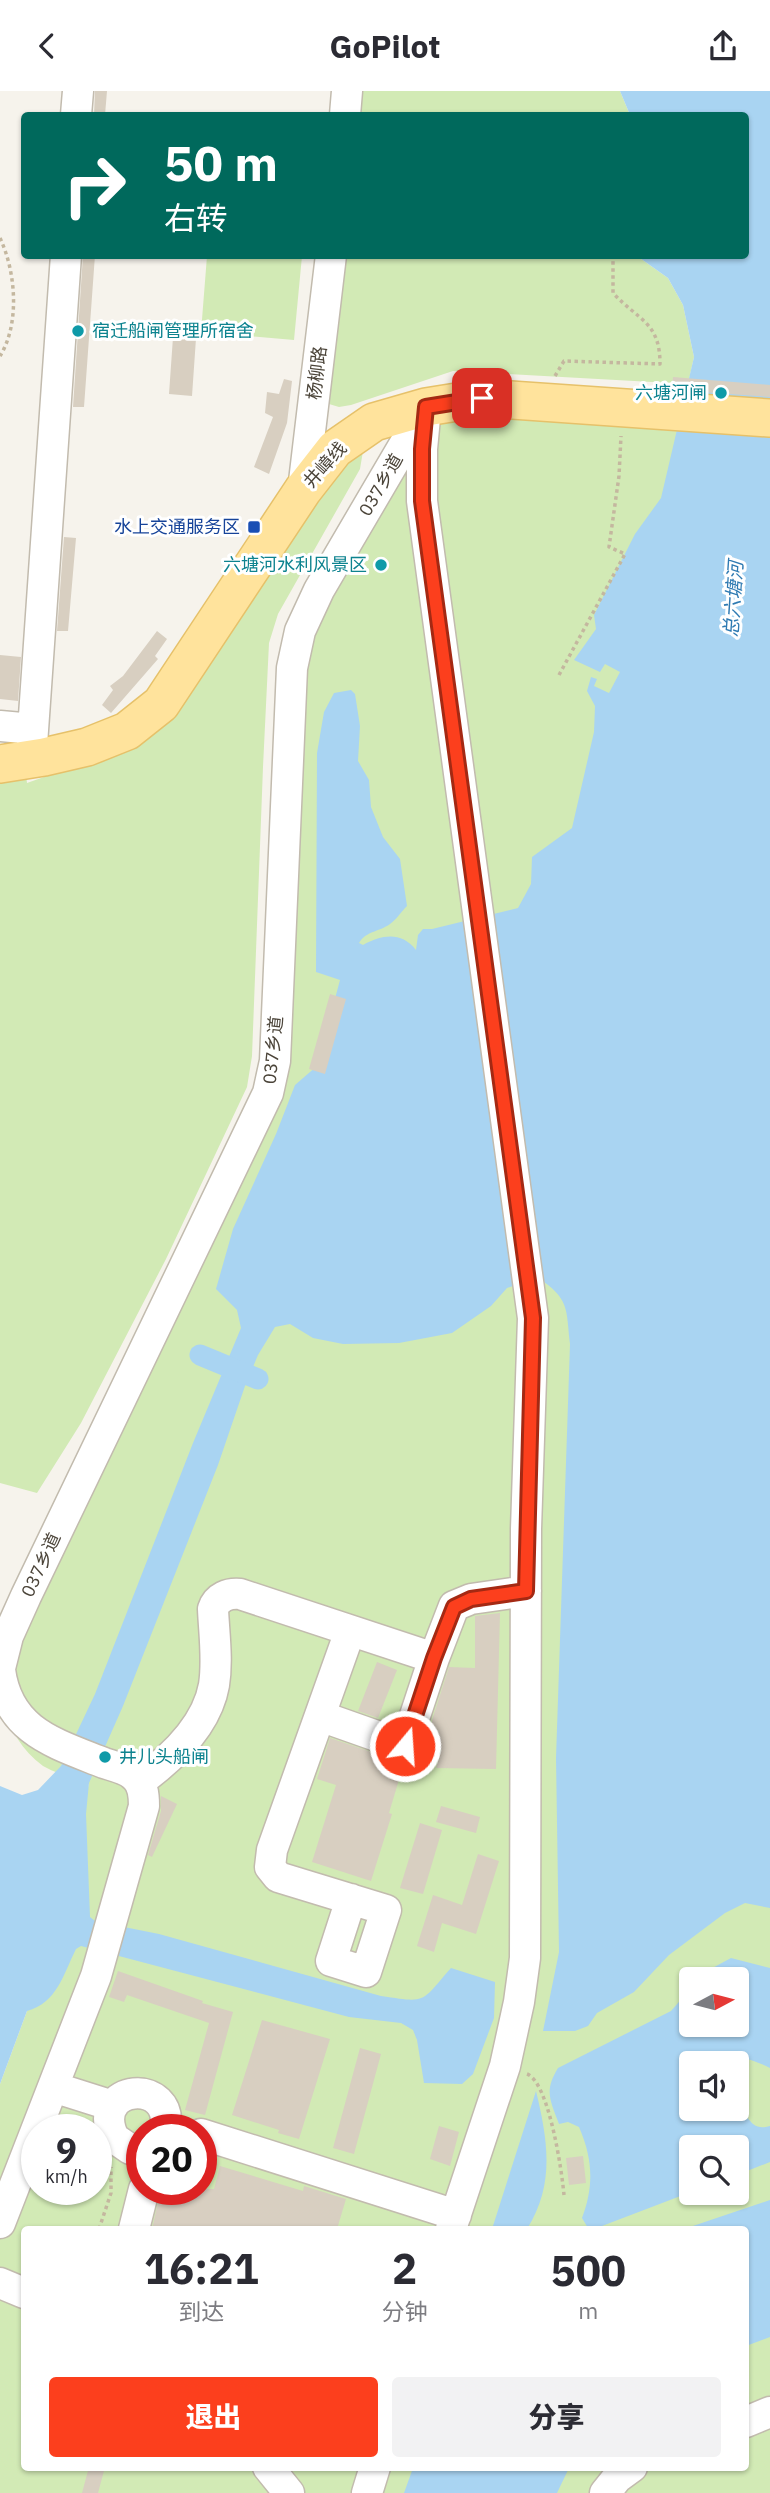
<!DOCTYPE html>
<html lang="zh">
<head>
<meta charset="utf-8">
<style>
  :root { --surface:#fff; --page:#f2f2f3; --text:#2b2b33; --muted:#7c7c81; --accent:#fc3f1d }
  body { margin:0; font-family:"IBM Plex Sans","Noto Sans SC",sans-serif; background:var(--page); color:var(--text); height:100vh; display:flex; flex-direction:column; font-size:26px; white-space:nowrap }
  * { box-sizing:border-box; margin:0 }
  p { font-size:23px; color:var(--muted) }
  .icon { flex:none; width:38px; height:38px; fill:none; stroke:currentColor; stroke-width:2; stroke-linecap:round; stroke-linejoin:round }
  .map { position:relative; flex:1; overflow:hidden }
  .details { position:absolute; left:21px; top:2135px; width:728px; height:245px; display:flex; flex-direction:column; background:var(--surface); border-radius:7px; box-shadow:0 2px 5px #0004 }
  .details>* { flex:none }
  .hud { position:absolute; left:21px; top:21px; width:728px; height:147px; border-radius:7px; box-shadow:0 2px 5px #0004; background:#00695c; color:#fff; overflow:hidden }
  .needle { width:46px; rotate:83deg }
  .tools { position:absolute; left:679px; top:1876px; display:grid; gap:14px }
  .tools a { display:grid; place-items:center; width:70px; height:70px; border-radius:7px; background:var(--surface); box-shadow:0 2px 5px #0004; font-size:35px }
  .speed { position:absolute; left:21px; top:2023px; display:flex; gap:14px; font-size:35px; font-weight:700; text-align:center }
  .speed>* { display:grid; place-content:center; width:91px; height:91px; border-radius:50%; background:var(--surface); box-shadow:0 2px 5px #0004; line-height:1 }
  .speed small { font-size:18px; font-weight:400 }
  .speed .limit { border:10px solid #d22; background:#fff; color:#111 }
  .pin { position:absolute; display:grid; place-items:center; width:60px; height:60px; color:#fff; margin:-30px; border-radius:14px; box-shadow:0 4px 10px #0006 }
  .me { position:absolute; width:77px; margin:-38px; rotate:18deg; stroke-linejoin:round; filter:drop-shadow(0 0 5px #0008) }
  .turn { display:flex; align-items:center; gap:24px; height:147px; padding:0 28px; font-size:32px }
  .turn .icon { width:91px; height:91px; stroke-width:2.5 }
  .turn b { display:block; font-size:49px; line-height:60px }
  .eta { display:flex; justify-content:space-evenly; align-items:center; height:119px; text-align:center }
  .eta b { font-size:42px; font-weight:800; line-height:49px }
  .button { display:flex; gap:14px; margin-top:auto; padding:14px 28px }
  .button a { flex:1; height:80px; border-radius:7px; background:var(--accent); color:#fff; font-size:28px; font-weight:800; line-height:80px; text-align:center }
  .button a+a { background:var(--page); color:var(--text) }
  header { display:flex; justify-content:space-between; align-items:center; height:91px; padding:0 28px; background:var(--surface); font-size:32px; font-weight:800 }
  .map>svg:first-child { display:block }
  .green { fill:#d2eab5; fill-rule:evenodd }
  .water { fill:#a9d4f2 }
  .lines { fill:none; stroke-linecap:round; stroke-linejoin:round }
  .canal { stroke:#a9d4f2; stroke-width:21 }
  .building { fill:#d8cfc1 }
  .minor-casing { stroke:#c2bbae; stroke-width:33 }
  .major-casing { stroke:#e6c16a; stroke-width:40 }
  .path { stroke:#c4b79f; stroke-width:3.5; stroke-dasharray:3.5 3.5; stroke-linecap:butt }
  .minor { stroke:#fff; stroke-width:30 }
  .major { stroke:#ffe39c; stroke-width:37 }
  .route-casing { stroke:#a42913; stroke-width:18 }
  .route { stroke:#fc3f1d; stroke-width:12 }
  .culture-dot { fill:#0f9aa8; stroke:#fff; stroke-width:2.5 }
  .transit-dot { fill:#1a4fb4; stroke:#fff; stroke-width:2.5 }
  .labels { text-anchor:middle; stroke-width:6; stroke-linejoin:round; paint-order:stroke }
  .culture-label { font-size:18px; fill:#0d838f; stroke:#fff; text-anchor:start }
  .street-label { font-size:18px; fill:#4b4439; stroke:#fff }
  .transit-label { font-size:18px; fill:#164399; stroke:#fff; text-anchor:end }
  .water-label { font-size:19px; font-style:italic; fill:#2e7ab2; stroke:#fff }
</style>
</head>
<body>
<header><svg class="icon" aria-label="back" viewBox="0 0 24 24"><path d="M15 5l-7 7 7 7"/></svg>GoPilot<svg class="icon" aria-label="share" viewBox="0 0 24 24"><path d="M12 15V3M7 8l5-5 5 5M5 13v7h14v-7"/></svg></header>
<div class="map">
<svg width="770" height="2402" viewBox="0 0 770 2402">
  <rect width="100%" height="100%" fill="#f6f3ec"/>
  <path class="green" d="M356,0H620L630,24H353Z
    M207,165H302L294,249L201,241Z
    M338,165H637L668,187L683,214L694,266L688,293L453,280L351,314L339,316L329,313L324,304Z
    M479,321L770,338V2402H0V1993L27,1920L89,1693C74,1687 57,1683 43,1675C0,1642 0,1600 0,1544L251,1017L260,970L277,584L289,536L375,372L388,352L440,329ZM691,1888H737V1934H691ZM691,1972H737V2018H691ZM37,2039H96V2098H37ZM142,2039H201V2098H142ZM691,2056H737V2102H691ZM24,2138H746V2376H24Z
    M363,360L360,378L278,523L269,552L263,676L252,965L247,996L166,1168L81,1332L37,1402L0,1392V682L26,683L27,692L75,675L116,656L335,373Z"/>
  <path class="water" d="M620,0H770V1817L745,1812L725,1822L669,1864L634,1901L597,1922L588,1935L575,1940H543L559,1861L556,1667L570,1253C566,1217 570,1208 537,1186L507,1197L491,1215L452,1242L399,1252L343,1253L313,1247L290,1233L275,1236L258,1264L245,1295L218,1374L123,1615L89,1692L86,1723L90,1826L100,1834H114L159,1843L381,1905C428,1912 420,1912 451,1877L495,1891L494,1927L473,1983L462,1993L424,1992L417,1949L413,1939L401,1932L349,1926L81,1855L76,1858C63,1884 57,1912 27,1920L0,1993V1695L22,1704L38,1699L61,1675L95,1603L193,1352L241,1237L237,1219L216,1198L233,1138L276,1043L295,994L317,975L340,889L316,881L317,662L324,621L334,602L351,599L355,603L360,635L358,670L369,689L371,716L383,746L400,768L407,815C401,821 396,829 390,833C379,841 366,840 359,852L363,854C382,844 401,840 416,859L418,844L423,838H432L518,817L531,793L532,766L572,737L594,641L595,615L587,600L591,586L597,588L594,595L609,602L620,581L605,573L600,581L574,569L596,538L594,524L635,443L661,407L694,266L683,214L668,187L637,165L746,164V24H630Z
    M731,1867L770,1877V1977C740,1962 715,1958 685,1975L679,1997L686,2011H691V2018C706,2018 724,2015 737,2019C751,2023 749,2041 770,2035V2071L737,2084V2056H691V2101L602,2135L588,2137L582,2127C594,2095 593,2068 579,2036L568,2031L559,2033C550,2009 544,2000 558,1977L671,1920L685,1904L691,1888V1934H737V1888H692Z
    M536,2000C548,2050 555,2093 527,2138H492Z
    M770,2109V2246L746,2255V2138H684Z
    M413,2377V2376L569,2377L557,2402H404Z"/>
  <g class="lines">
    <path class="canal" d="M200,1264L258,1288"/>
  </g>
  <path class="building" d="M95,0H107L105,24H94Z
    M83,164H95L84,316H73Z
    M174,232L197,233L192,305L169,303Z
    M673,286L770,294V306L672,299Z
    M284,288L292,290L287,332L269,383L254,376L273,326L265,322L267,301L279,303Z
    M64,446L76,447L68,540H57Z
    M157,540L167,548L155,565L158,568L111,622L102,614L113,599L110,595L123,585Z
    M0,564L21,566L18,610L0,608Z
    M330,903L346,908L325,983L309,978Z
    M500,1522L496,1678L436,1677L441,1658L432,1655V1629L449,1576L475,1577V1525Z
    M377,1571L397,1579L378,1627L358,1620Z
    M330,1647L404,1672L389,1722L392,1723L371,1790L312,1771L336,1694L317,1688Z
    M161,1705L177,1713L152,1766L148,1764L161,1720Z
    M441,1715L480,1726L476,1742L436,1731Z
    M420,1732L442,1739L423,1803L400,1797Z
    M478,1763L499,1770L476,1843L442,1832L434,1861L417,1855L433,1804L462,1814Z
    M118,1880L203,1910L202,1912L233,1921L205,2024L185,2019L209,1932L127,1904L124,1911L109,1906Z
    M262,1929L330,1948L299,2048L278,2042L279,2039L232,2024Z
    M360,1957L381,1963L354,2063L333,2057Z
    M439,2035L459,2041L450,2075L430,2068Z
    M583,2065L586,2092L569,2094L566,2067Z
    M220,2075L303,2100L304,2095L346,2108L337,2138H152L161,2098H214Z
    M89,2376H105L98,2402H82Z"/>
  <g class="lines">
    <g class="minor-casing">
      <path id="minor" d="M76,24L78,0
        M345,24L347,0
        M426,316L422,358V410L533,1227L526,1438L525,1867L519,1911L505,1975L451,2138
        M303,399L331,164
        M0,635L33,638
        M31,668L66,164
        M350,1540L272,1759L270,1776L278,1786L386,1819L366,1881L331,1870L351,1808
        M0,1577L8,1545L26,1505L268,1002L275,970L292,577L300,540L319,499L421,325
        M0,1579C8,1640 54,1652 104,1672C113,1675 127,1678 134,1685C143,1692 144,1704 144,1715L96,1885L0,2132
        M320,1625L405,1655L434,1567
        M139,1691C171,1668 207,1634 214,1594C218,1569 214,1542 213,1518C217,1506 228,1502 240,1503L434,1567L454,1515L471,1508L526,1500
        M53,1996L113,2015
        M201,2043L456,2124
        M142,2059L130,2058L114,2047C88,1992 176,1986 165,2039
        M134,2138L144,2098
        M0,2192L24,2202
        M746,2331L770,2321
        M268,2376L289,2402
        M367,2402L375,2376
        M605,2402L617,2387L632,2376"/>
    </g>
    <g class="major-casing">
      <path id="major" d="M0,673L44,666L87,656L127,640L161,613L303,399L335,358L374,331L426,316L482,307L770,327"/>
    </g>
    <path class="path" d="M0,147C16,181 20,233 0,265
      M555,285L564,270L660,273C660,231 639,230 613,202V164
      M559,584L625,463L609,456L619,385L621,345
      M527,1983C549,1991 562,2081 564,2104
      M99,2138L111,2102V2076"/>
    <use href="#minor" class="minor"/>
    <use href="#major" class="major"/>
  </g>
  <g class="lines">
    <g class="route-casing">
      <path id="route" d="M405,1655L434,1567L454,1516L471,1508L526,1500L533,1227L422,410V358L426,316L482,307"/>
    </g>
    <use href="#route" class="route"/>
  </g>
  <g class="culture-dot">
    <circle cx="78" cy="240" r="7"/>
    <circle cx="721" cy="302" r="7"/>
    <circle cx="381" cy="474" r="7"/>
    <circle cx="105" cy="1666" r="7"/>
  </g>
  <rect class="transit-dot" x="247" y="429" width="14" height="14" rx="3.5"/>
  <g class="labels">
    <g class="culture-label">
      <text x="92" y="246">宿迁船闸管理所宿舍</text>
      <text x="707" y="308" text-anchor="end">六塘河闸</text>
      <text x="367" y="480" text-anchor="end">六塘河水利风景区</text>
      <text x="119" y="1672">井儿头船闸</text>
    </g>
    <g class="street-label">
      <text transform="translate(317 282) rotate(-83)" y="6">杨柳路</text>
      <text transform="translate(325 374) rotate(-48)" y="6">井嶂线</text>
      <text transform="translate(381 394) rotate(-60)" y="6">037乡道</text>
      <text transform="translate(273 959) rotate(-84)" y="6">037乡道</text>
      <text transform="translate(41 1474) rotate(-65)" y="6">037乡道</text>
    </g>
    <g class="transit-label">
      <text x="240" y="442">水上交通服务区</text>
    </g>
    <g class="water-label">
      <text transform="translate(733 508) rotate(-86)" y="7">总六塘河</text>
    </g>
  </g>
</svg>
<div class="tools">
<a><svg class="needle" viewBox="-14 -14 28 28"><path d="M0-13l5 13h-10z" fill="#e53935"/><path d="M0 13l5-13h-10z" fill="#7c7c81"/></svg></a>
<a><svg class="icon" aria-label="sound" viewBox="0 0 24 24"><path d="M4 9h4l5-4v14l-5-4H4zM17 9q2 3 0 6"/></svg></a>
<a><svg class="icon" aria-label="search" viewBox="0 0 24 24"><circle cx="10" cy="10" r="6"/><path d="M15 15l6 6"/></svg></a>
</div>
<div class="speed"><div>9<small>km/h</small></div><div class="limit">20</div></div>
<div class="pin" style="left:482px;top:307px;background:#d93025"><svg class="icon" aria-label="arrive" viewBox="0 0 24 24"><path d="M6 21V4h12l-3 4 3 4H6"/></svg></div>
<svg class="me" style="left:405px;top:1655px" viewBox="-20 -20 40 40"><circle r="17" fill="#fc3f1d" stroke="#fff" stroke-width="3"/><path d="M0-11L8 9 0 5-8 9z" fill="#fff"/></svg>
<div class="hud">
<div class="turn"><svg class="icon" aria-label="right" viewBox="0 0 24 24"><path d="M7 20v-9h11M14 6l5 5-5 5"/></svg><div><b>50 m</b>右转</div></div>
</div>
<section class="details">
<div class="eta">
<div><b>16:21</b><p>到达</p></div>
<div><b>2</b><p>分钟</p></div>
<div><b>500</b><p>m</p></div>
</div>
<div class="button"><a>退出</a><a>分享</a></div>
</section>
</div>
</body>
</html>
